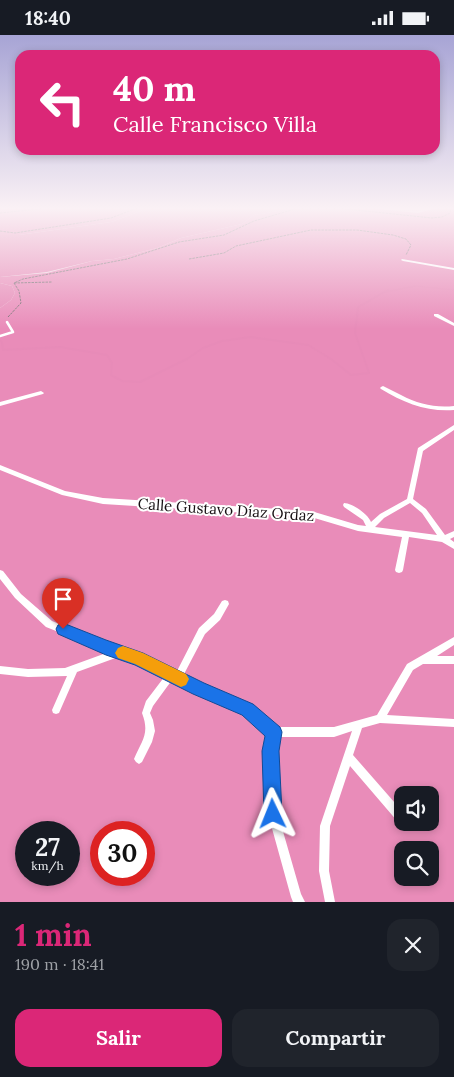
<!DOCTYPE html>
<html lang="es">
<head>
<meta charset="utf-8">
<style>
  :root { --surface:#171b24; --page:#20242c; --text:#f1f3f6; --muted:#9ea1a6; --accent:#db2777 }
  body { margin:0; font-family:Lora,serif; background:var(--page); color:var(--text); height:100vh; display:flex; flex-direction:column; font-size:19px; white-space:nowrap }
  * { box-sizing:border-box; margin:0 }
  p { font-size:16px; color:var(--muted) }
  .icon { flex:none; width:28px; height:28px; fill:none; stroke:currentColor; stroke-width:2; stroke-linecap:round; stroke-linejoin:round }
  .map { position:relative; height:867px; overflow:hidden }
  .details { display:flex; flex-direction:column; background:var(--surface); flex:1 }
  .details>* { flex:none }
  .top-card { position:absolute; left:15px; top:15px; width:425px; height:105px; border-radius:15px; box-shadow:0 2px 8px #0003; background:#db2777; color:#fff; overflow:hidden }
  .buttons { position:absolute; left:394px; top:751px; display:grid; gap:10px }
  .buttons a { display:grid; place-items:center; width:45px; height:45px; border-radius:10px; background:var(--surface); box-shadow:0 2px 8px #0003; font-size:25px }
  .speed { position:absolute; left:15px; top:786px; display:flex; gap:10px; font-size:25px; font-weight:700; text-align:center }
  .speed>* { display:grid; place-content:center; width:65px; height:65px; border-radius:50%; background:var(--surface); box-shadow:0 2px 8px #0003; line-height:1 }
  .speed small { font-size:12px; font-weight:400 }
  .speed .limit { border:8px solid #d22; background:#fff; color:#111 }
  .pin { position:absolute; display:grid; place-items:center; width:42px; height:42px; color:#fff; margin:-51px -21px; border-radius:50% 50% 50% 0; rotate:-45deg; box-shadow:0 0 5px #0007 }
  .pin .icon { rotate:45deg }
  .me { position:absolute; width:55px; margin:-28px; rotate:358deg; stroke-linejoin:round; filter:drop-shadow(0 0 4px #0008) }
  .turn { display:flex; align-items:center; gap:18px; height:105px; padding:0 15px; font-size:22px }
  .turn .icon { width:65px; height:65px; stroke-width:2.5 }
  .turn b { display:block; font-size:35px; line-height:42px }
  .round { display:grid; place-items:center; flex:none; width:52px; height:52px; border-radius:15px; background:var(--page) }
  .head { display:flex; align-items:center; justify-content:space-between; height:85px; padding:0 15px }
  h1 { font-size:30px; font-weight:700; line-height:38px; color:var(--accent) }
  .button { display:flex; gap:10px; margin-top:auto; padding:10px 15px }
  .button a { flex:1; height:58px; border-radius:15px; background:var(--accent); color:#fff; font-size:20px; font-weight:700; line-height:58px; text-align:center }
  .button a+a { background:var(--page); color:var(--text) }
  .status { display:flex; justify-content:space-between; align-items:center; height:35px; padding:0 25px; background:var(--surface); direction:ltr }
  .status svg { height:14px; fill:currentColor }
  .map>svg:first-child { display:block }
  .forest { fill:#e98cb9; fill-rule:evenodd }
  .water { fill:#e78bb8 }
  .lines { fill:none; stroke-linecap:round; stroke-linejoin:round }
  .stream-far1 { stroke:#e78bb8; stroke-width:1 }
  .stream { stroke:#e78bb8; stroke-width:2 }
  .path { stroke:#7c6f75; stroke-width:1; stroke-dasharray:2.5 1; stroke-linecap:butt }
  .service { stroke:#fff; stroke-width:2.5 }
  .minor { fill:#fff; fill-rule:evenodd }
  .route { fill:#1a73e8; stroke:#114b97 }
  .slow { fill:#f59e0b }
  .labels { text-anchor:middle; stroke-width:4; stroke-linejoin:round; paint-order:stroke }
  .street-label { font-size:15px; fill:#171013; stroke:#fff }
</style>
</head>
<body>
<div class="status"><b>18:40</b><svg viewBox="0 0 49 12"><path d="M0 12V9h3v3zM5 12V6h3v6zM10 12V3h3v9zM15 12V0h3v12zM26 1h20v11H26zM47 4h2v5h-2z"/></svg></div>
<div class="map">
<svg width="454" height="867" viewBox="0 0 454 867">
  <rect width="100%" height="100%" fill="#f3e0e8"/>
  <path class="forest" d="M0,173H149L111,187L19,200H0Z
    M296,173H369L418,178L433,174L432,173H454V867H0V273L11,265L15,258L12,251L0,248V242L47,238L92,226L114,224L157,213L181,203L242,189L254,180ZM402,760H430V788H402ZM26,798H69V840H26ZM101,798H144V840H101ZM402,815H430V842H402Z"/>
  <path class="water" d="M149,173H296L254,180L242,189L181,203L157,213L114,224L92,226L47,237L0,242V200H19L111,187Z
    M0,248L12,251L15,258L11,265L0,273Z"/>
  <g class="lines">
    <path class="stream-far1" d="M385,257L416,251L454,255"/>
    <path class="stream" d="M0,306L2,307L3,315L60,312L107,320L112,328L111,340L122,346L140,347L187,324L203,313L222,306L251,302L308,310L331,324L351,340L369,338L355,298L358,272L388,255"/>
    <path class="path" d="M0,178L48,173
      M0,196L15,198L111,183L137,173
      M189,224L224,218L236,211L311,195H357L393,200L406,204L411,210L406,220
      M14,248L52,247
      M8,282L21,268L19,256L14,248L23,244L127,224L179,207L224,200L254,186L295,174L337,173L432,183L442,182L450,178L451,173"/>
    <path class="service" d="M0,301L13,297L7,287"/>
    <path class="minor" d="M402,224L454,233V235L403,226L401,225Z
      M434,279H438L454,288V291L434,281Z
      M383,351C389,354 395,357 401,360C418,369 435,373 454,371V375C427,377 404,368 381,354L380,353L381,352Z
      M41,356L44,358L43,359L0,371V367Z
      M454,390V395L423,416L413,464L426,474L445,500L454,496V502L450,504L454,507V514L442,507L409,502L403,535L402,537L399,538L396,537L395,535L402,502L358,496L311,482L103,469L62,460L0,435V430L65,456L103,463L311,476L358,490L366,491L363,485L344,472L343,470L344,468C352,468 368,479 371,487L380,479L407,464L418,413ZM410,468L422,478L437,500L375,492L384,483Z
      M0,535L3,536L21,559L52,586L106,608L138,619L176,638L199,593L214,579L222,566L225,565L228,566L229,569L220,585L205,599L183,641L201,650L250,671L276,692H334L377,680L407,629L454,602V610L437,621H454V629H423L413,635L387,680L454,684V692L380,688L362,693L353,720L402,776L403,788L398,787L350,731L330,791L329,836L335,867H325L319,836L320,791L352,696L334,702H278L276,716L278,779L301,859L305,867H293L291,862L268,779L266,716L269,699L244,677L195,656L172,645L153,671L150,678L153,685L155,696L152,707L142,727L139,729L136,727L134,724C142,705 150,699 142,678L146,666L165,641L136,627L121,621L77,637L59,678L56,679L53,678L52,675L67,641L28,642L0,639V631L28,634L65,633L109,617L46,592L15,563L0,544Z"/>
  </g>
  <linearGradient id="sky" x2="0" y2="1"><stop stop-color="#a7a4d5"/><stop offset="0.59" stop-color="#faf1f5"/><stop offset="1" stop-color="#faf1f5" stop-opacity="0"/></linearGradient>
  <rect width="454" height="294" fill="url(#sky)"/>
  <path class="route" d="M63,588L106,605L143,618L204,648L253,669L280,692L282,697L279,716L282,779L279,786L273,788L267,786L264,779L262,716L265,701L242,680L193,659L135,630L106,620L58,599L56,594L58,590Z"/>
  <path class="slow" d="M123,611L143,618L186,639L189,644L186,650L181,652L135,629L118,623L115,618L118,613Z"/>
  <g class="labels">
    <g class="street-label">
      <text transform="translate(226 475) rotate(4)" y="5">Calle Gustavo Díaz Ordaz</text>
    </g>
  </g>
</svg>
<div class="buttons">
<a><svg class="icon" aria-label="sound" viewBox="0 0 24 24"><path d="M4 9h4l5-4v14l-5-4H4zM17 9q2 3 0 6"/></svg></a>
<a><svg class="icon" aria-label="search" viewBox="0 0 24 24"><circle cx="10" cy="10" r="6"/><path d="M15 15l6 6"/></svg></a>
</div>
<div class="speed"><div>27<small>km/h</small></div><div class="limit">30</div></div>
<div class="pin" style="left:63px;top:594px;background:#d93025"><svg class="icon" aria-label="arrive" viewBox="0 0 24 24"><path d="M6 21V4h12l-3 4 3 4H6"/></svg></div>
<svg class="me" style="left:273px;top:779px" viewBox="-20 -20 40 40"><path d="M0-17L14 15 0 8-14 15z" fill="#1a73e8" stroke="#fff" stroke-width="4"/></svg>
<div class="top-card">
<div class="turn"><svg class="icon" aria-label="left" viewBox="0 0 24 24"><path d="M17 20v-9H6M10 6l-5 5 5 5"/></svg><div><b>40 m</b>Calle Francisco Villa</div></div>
</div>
</div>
<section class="details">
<div class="head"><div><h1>1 min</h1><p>190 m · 18:41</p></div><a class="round"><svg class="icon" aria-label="close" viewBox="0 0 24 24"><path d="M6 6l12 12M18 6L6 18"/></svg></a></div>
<div class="button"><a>Salir</a><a>Compartir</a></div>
</section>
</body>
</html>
